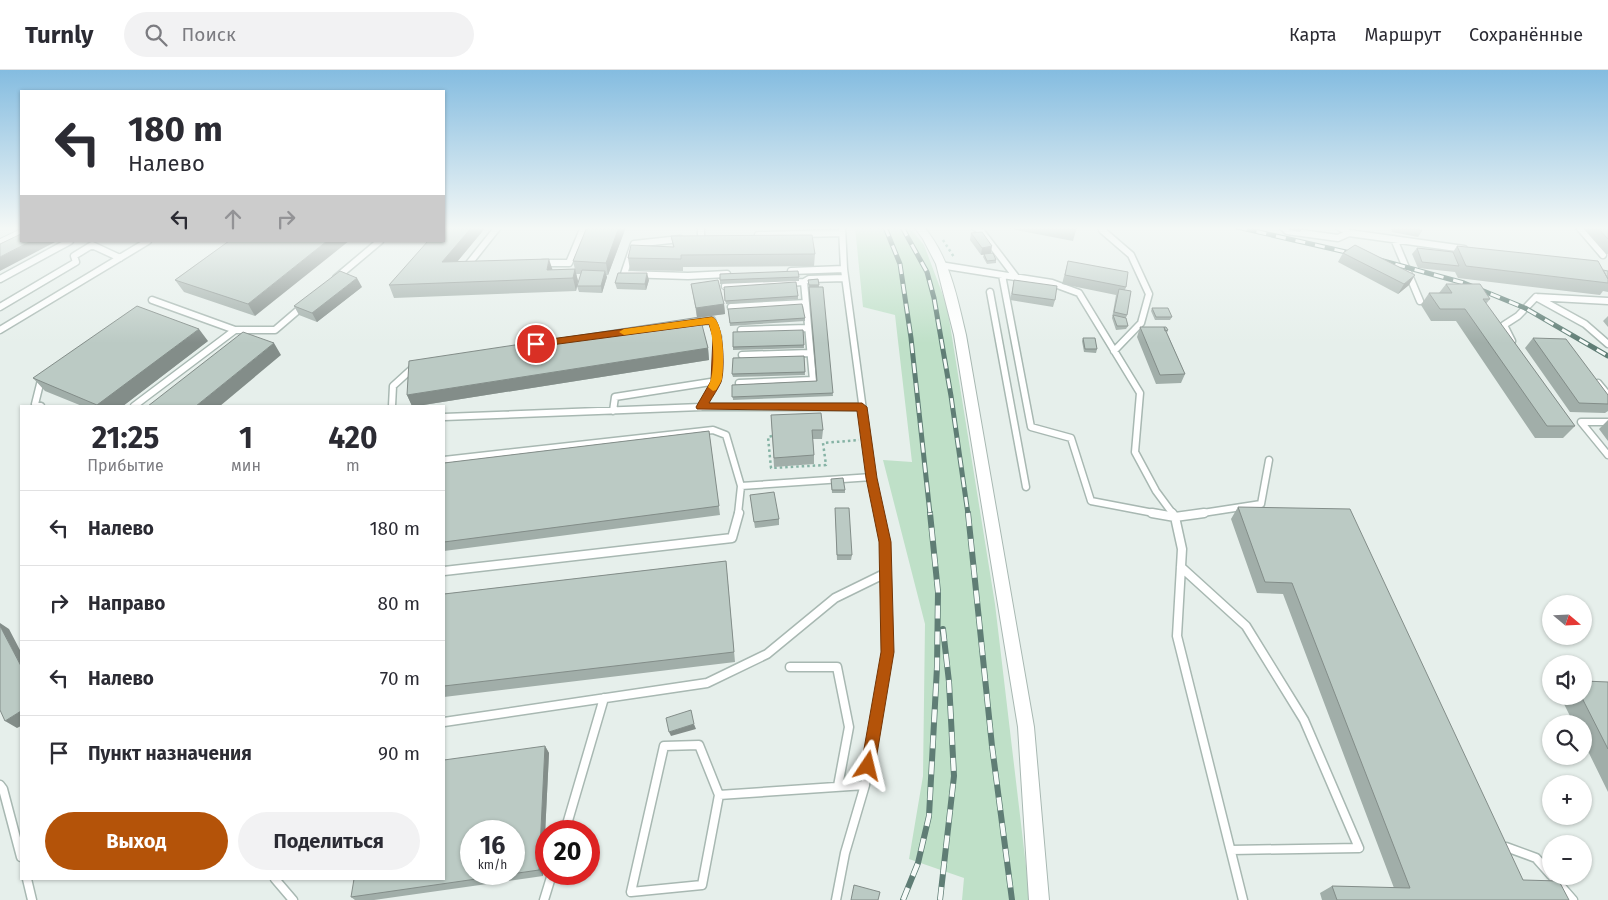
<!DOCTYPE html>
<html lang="ru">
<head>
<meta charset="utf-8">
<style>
  :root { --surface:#fff; --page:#f2f2f3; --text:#2b2b33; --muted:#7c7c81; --line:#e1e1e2; --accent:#b45309 }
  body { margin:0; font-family:"Fira Sans",sans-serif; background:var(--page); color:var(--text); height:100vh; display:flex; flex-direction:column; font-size:19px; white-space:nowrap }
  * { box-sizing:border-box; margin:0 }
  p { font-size:16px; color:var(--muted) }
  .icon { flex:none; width:28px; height:28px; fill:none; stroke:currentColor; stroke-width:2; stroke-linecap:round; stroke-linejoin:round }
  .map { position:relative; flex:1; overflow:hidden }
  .panel { position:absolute; left:20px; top:335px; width:425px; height:475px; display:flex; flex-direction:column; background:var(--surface); border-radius:0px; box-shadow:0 1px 4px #0004 }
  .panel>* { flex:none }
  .banner { position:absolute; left:20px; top:20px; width:425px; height:152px; border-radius:0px; box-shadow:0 1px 4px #0004; background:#fff; color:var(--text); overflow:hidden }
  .needle { width:32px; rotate:109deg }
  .tools { position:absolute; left:1542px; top:525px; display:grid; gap:10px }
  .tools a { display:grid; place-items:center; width:50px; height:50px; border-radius:50%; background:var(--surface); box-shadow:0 1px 4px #0004; font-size:25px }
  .speed { position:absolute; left:460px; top:750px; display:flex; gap:10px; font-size:25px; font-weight:700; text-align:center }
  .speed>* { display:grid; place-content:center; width:65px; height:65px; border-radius:50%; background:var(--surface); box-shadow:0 1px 4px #0004; line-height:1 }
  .speed small { font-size:12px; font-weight:400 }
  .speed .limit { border:8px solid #d22; background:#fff; color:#111 }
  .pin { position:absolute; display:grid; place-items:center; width:42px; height:42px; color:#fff; margin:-21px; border:2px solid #fff; border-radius:50%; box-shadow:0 1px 5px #0007 }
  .me { position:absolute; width:55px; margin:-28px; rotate:10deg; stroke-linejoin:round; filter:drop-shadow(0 0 4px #0008) }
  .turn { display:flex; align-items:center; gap:18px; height:105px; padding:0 25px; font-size:22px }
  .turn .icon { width:65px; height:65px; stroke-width:2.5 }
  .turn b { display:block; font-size:35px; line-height:42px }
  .lanes { display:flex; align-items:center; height:48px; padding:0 25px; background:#0003; justify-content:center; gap:25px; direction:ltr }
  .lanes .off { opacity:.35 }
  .eta { display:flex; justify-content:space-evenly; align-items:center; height:85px; text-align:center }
  .eta b { font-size:30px; font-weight:700; line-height:35px }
  .cta { display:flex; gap:10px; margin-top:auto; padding:10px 25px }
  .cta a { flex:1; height:58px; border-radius:30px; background:var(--accent); color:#fff; font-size:20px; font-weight:700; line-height:58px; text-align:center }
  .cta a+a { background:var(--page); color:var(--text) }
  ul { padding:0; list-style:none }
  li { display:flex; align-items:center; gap:15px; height:75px; padding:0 25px; border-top:1px solid var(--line) }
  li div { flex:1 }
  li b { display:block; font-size:19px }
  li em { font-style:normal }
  header { display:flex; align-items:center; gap:30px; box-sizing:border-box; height:70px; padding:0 25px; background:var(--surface); border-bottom:1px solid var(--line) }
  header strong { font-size:24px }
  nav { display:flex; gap:28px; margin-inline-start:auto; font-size:18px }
  .search { width:350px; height:45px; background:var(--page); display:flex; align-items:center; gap:12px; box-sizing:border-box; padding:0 18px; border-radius:28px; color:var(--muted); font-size:19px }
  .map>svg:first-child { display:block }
  .green { fill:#bfe0c8 }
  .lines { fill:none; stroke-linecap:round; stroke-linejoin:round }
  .lane-far1-casing { stroke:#a8b8b2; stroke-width:9 }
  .lane-casing { stroke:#a8b8b2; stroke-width:11 }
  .street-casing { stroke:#a8b8b2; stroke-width:2 }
  .path { stroke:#86b3a5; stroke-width:2.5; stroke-dasharray:2.5 3; stroke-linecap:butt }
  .lane-far1 { stroke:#fff; stroke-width:6 }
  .lane { stroke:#fff; stroke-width:8 }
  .street { fill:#fff; fill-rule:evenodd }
  .rail-far1-casing { stroke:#5f7d75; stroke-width:5 }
  .rail-casing { stroke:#5f7d75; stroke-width:6 }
  .rail-far1 { stroke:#f7fbf9; stroke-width:3; stroke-dasharray:10; stroke-linecap:butt }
  .rail { stroke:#f7fbf9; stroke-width:4.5; stroke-dasharray:13; stroke-linecap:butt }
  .wall { fill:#a1aea9 }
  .shaded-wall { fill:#838d89 }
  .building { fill:#bbcac4; stroke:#838d89; fill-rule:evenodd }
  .route { fill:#b45309; stroke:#753606 }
  .slow { fill:#f59e0b }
</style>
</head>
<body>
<header>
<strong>Turnly</strong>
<div class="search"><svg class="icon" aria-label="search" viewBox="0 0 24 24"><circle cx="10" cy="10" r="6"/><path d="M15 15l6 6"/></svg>Поиск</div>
<nav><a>Карта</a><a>Маршрут</a><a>Сохранённые</a></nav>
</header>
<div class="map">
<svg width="1608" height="830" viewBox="0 0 1608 830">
  <rect width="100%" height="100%" fill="#e6efeb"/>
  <path class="green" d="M855,157H909L924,175L947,236L995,534L1030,830H962L964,808L909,789L923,706L925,554L883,390L912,392L895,245L863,237Z"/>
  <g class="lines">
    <g class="lane-far1-casing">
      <path id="lane-far1" d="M701,157V167
        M842,157L844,199L872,407L879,444
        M975,157L981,161L1016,207
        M1283,157L1287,161L1338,168L1349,163
        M1339,157L1349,163L1464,179
        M1579,157L1603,185
        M1102,160L1131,185L1149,224L1141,253L1114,281
        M758,165L842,163
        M680,169L634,174L624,204L688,206L727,204
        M1394,169L1420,231
        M543,193H569L584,157
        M940,195L1052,213L1079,223L1140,323L1135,382L1156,421L1173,444
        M469,196H467L498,157
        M791,201L844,199
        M1002,205L1031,357L1071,368L1091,431L1159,444
        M336,208L380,171
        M0,209L70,171
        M725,216L804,212
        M990,222L1026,417
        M152,230L235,260
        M1608,231L1536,227L1585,254L1608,274
        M0,237L76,192L74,186L92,175L120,188
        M731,237L806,233
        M692,253L712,250L718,267L717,311L701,337
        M0,260L148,171
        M741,260L808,258
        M1512,271L1504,255L1518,246L1536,227
        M742,285L810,283
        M41,310L35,334L41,336
        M739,313L813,310L804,212L809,209L845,208
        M1598,313L1608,325
        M134,336L235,260H275L303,236
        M392,336L393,316L415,296
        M613,341L615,327L717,311
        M444,347L701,337H862
        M1608,352H1581L1608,385
        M444,390L713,360L726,365L741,416L738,444
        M741,416L872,407
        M1196,444L1261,434L1269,390"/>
    </g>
    <g class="lane-casing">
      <path id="lane" d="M1152,443L1175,447L1204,443
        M1172,443L1175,447L1182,479L1177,566L1243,830
        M1181,497L1246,556L1304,650L1359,778L1231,780
        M444,501L732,468L739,443
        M790,597H837L849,657L838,716
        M444,652L707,613L767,584L835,528L886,503
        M699,675L719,725L702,815L631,822L664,676Z
        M0,715L3,719L21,787
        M719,725L865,715
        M565,761L604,628
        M1506,777L1536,788L1551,805
        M1552,806L1573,830
        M27,809L32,830
        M275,809L293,830
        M544,830L552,804
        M836,830L845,783L865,715L887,582L885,472L879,443"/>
    </g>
    <g class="street-casing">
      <path id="street" d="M914,157H924C950,188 957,227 966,265L1034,657L1049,830H1029L1018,657L954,265L936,194L923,169Z
        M21,159V166L0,176V169Z"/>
    </g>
    <path class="path" d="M943,170L954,187
      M772,366L768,367L771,398L826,395L823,373L859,370"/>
    <use href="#lane-far1" class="lane-far1"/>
    <use href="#lane" class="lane"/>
    <use href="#street" class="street"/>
    <g class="rail-far1-casing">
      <path id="rail-far1" d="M885,157L900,194L911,268L930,444
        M902,157L927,202L934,228L951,326L968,444
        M1237,157L1359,185
        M1376,189L1464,213L1525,238L1608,286"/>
    </g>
    <g class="rail-casing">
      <path id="rail" d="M968,443L992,676L1012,830
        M903,830L918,793L929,746L937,597L938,522L930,443
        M940,830L954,706L949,612L943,559"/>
    </g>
    <use href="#rail-far1" class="rail-far1"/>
    <use href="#rail" class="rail"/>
  </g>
  <path class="wall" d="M444,157H486L457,192L552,200L575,199L578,211L576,221L394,228L389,215Z
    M587,157H626L608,205H606L607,207L602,223L579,222L577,216L581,204H576L573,191Z
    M1001,157H1077L1073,171Z
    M1288,157H1303L1300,162L1289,160Z
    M1391,157H1421L1422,161L1418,167L1392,162Z
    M1582,157H1608V184H1606Z
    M971,163L991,183L981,185L970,170Z
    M671,166L815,184L814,196L683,197V201L630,200L628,188L673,177Z
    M229,171L255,246L184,222L175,210Z
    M1457,176L1608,201V222L1603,221L1600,225L1458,208L1455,202L1418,198L1412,184L1417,178L1453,182Z
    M1343,183L1409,215L1398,224L1338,192Z
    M984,184L996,190V193L987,194L983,187Z
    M1068,191L1126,217L1125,220L1127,245L1126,248L1128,256L1126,259L1116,260L1112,248L1116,225L1062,214Z
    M720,204L799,207V211L720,214Z
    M818,209L833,326L733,330L732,315L816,311L808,210Z
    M649,210L646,220L617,219L615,213Z
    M691,214L724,234L725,244L700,247L708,278L709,290L417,336H412L407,325L697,247Z
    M1446,214L1490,229L1486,234L1575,356L1563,368H1535L1456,251H1431L1421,235L1429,223H1439Z
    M1013,216L1055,230L1053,237L1010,230Z
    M362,217L317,252L299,245L294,236Z
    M724,217L798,226V229L726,234Z
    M1152,238L1172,247L1170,250H1155L1151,241Z
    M728,239L805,248V251L730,256Z
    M1608,246V257L1603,251Z
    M1140,257L1168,260L1167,263L1185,304L1181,313L1156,314L1137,267Z
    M803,260L804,278L733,280V277Z
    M1083,268L1097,279L1096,283L1084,282L1082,271Z
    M1533,268L1608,325V341L1605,343L1570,342L1525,278Z
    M208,271L123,336H82L45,321L33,308Z
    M804,286L805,305L733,307L732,304Z
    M771,345L823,360L822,369H813L814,385V394L774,397Z
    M1608,350V371L1599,359Z
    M709,361L720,445L444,481V393Z
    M831,409L845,420V423H832Z
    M750,425L779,449V455L755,458Z
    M1238,437L1523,810L1569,830H1322L1320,823L1332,816L1394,818L1283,524L1257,523L1231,449Z
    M835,438L852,485L851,490H837Z
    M726,491L735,592L444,627V524Z
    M1608,612V722L1584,673V654H1574L1560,626H1584Z
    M545,676L549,683L543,806L374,830H355L351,827Z"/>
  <path class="shaded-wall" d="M472,157H486L446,205L442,192Z
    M619,157H626L608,205L606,193Z
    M31,171H57L0,201V187Z
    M327,171H349L255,246L248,234Z
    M992,176L991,183L981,185L982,178Z
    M549,189L553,201L547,200Z
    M575,199L578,211L576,221L573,208Z
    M605,201L607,207L602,223L601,216Z
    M647,203L649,210L646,220L645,214Z
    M1415,205L1409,215L1398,224L1404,214Z
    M357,208L362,217L317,252L312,243Z
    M724,234L725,244L697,248L696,238Z
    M199,259L208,271L123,336H98L97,335Z
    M274,273L281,285L220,336H196Z
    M708,278L709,290L417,336H412L407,325Z
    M0,553L9,559L21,582V596L0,556Z
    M21,641V656L17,658L5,651Z
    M694,654L696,659L671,666L669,662Z
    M545,676L549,683L543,806L539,800Z"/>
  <path class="building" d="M444,157H472L442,192L549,189L547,200L575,199L573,208L389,215L428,171H444Z
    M587,157H619L606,193L573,191Z
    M1065,157H1077L1076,159Z
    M1400,157H1421L1422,161Z
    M1597,157H1608V169Z
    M982,162L992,176L982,178L971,163Z
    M21,164V171H31L0,187V174Z
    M812,165L815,184L681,185V189L628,188L631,175L674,177L671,166Z
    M229,171H327L248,234L175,210Z
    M1355,175L1415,205L1404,214L1343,183Z
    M1457,176L1598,191L1608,209V213L1466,196Z
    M1417,178L1453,182L1459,196L1422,192Z
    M993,183L996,190L987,191L984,184Z
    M1068,191L1128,202L1126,217L1065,205Z
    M582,200L605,201L601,216H577Z
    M1603,200L1608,201V209Z
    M340,201L357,208L312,243L294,236Z
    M798,201L799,207L720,210V204Z
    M618,203H647L645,214L615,213Z
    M818,209L819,215H809L808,210Z
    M718,210L724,234L696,238L691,214Z
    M1014,210L1057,216L1055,230L1012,224Z
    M796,212L798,226L725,231L724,217Z
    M1446,214H1480L1490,229H1483L1575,356H1547L1465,239H1440L1429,223H1452Z
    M809,217H823L833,323L732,327V315L817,311Z
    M1119,219L1131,221L1127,245L1114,242Z
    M802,234L805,248L730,253L728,239Z
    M137,236L199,259L97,335L33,308Z
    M1152,238H1168L1172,247H1156Z
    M1113,245L1126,248L1128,256H1117Z
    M700,247L708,278L407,325L409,291Z
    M1140,257H1164L1185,304L1160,305Z
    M1164,257H1166L1168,260L1165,261Z
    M803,260L804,275L733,277V262Z
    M243,262L274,273L196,336H148Z
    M1083,268H1095L1097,279H1085Z
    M1533,268L1566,269L1608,325V334L1579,333Z
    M804,286L805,302L732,304L733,288Z
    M821,343L823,360H812L814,385L774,388L771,345Z
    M709,361L719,436L444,472V393Z
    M843,408L845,420H832L831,409Z
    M774,422L779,449L754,452L750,425Z
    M1238,437L1350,439L1523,810L1559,811L1569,830H1337L1332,816L1410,818L1292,513L1265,512Z
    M835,438H849L852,485H837Z
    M726,491L734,582L444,616V524Z
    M0,556L21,596V641L5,651L0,640Z
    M1584,611L1608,612V679L1581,626H1584Z
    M691,640L694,654L669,662L666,648Z
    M545,676L539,800L351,827L354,809H444V690ZM471,761H514V804H471Z
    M854,815L880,822L878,830H851Z"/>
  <linearGradient id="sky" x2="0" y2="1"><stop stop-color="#84bce0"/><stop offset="0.58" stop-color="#f4f8f6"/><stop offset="1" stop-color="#f4f8f6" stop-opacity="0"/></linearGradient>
  <rect width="1608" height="273" fill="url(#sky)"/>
  <path class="route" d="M712,247C724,252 725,301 721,312C718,319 713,326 709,333H862L867,337L877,408L891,472L894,582L875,696L873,701L868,703L863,701L861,696L881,582L879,472L866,408L857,341L697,339L696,337L711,311L713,267L709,254L536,277L531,274L536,271Z"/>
  <path class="slow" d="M712,247C725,252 724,296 722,309C721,313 718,316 716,320L713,321L708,317C716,303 714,269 709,254L624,265L619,262L624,259Z"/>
</svg>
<div class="tools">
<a><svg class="needle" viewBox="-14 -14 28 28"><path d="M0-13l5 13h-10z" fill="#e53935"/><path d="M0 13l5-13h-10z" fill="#7c7c81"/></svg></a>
<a><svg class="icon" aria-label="sound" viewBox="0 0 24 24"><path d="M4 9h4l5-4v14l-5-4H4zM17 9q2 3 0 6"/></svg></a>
<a><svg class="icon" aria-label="search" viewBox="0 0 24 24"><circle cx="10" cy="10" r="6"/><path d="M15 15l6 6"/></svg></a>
<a>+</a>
<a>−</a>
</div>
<div class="speed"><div>16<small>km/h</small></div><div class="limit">20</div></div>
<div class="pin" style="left:536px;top:274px;background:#d93025"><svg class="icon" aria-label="arrive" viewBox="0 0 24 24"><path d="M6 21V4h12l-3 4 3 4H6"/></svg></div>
<svg class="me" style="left:868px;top:696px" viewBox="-20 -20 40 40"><path d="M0-17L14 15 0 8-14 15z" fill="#b45309" stroke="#fff" stroke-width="4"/></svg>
<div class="banner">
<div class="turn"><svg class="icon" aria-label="left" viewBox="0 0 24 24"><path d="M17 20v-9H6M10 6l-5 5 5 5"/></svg><div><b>180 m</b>Налево</div></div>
<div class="lanes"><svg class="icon" aria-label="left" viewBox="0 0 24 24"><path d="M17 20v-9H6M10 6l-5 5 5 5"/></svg><svg class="icon off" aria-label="ahead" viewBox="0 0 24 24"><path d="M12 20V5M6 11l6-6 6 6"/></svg><svg class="icon off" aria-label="right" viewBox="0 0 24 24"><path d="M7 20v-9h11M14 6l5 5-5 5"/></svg></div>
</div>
<section class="panel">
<div class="eta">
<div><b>21:25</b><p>Прибытие</p></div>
<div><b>1</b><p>мин</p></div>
<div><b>420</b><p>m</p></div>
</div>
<ul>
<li><svg class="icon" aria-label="left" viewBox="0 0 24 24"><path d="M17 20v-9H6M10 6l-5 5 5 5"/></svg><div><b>Налево</b></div><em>180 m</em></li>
<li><svg class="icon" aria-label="right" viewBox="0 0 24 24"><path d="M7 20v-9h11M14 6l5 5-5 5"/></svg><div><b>Направо</b></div><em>80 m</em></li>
<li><svg class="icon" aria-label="left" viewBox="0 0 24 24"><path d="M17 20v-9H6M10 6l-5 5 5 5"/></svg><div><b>Налево</b></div><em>70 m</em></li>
<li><svg class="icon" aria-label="arrive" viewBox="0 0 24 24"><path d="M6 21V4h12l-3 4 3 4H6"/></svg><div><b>Пункт назначения</b></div><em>90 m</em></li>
</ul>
<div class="cta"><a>Выход</a><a>Поделиться</a></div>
</section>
</div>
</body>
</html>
